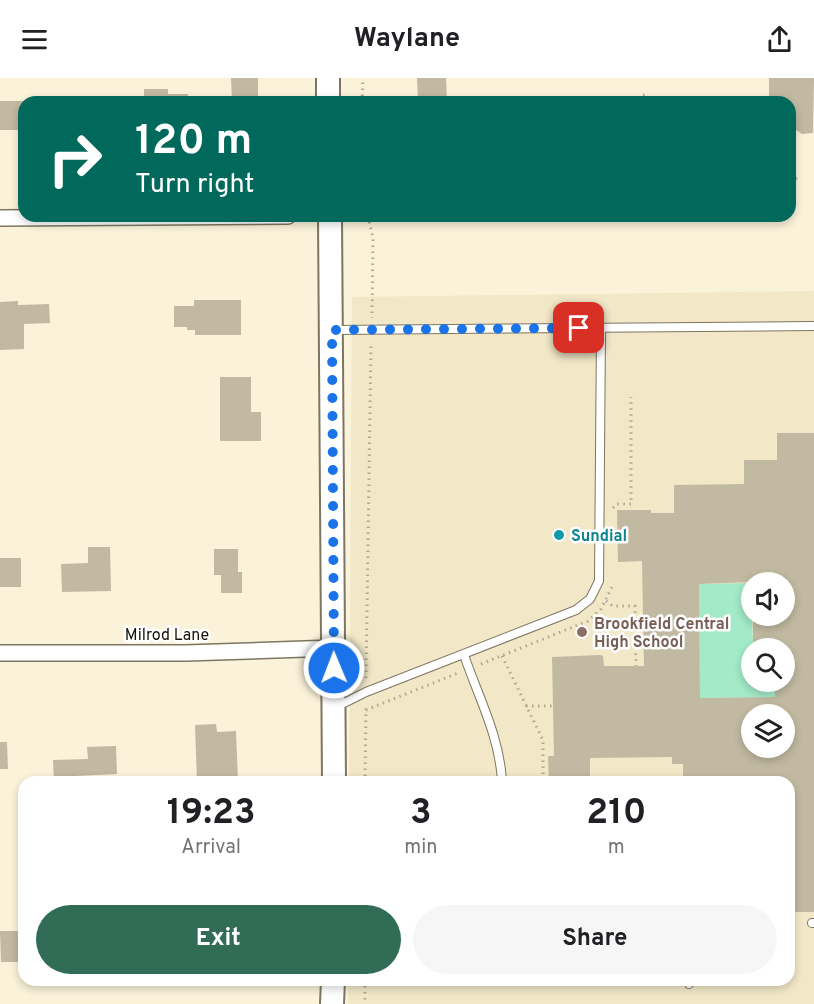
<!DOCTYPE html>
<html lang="en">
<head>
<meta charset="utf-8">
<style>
  :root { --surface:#fff; --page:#f6f6f6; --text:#202124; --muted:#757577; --accent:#306c56 }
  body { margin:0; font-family:Overpass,sans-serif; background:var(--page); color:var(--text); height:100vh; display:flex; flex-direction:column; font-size:22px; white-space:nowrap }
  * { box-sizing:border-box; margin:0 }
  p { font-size:20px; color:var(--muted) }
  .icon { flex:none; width:33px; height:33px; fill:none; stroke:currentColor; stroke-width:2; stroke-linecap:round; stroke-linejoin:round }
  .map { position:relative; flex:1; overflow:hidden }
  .sheet { position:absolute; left:18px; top:698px; width:777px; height:210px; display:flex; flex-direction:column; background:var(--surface); border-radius:18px; box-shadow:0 3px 9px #0003 }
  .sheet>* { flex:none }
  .hud { position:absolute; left:18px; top:18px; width:778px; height:126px; border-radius:18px; box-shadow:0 3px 9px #0003; background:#00695c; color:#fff; overflow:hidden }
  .controls { position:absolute; left:741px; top:494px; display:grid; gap:12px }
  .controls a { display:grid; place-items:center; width:54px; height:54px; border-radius:50%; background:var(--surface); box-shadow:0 3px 9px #0003; font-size:30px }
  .pin { position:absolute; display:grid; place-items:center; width:51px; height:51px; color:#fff; margin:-26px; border-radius:12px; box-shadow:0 3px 9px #0006 }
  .me { position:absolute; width:66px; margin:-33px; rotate:359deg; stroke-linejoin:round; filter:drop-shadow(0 0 4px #0008) }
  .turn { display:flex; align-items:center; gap:21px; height:126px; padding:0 18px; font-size:27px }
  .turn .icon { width:78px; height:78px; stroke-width:2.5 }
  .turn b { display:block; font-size:42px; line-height:51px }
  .eta { display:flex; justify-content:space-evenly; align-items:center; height:102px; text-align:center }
  .eta b { font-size:36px; font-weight:700; line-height:42px }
  .primary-button { display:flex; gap:12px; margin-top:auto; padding:12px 18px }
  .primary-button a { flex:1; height:69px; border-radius:36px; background:var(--accent); color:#fff; font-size:24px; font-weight:700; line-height:69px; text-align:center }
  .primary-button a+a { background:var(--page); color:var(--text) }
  header { display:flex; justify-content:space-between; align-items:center; height:78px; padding:0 18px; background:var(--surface); font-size:27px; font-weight:700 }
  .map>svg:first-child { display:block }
  .built { fill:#f2e7c7; fill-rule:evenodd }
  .green { fill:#a2eac8 }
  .building { fill:#c1b9a1; fill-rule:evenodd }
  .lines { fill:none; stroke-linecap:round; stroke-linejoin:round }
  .lane-casing { stroke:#7d7660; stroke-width:10 }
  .street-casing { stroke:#7d7660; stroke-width:18 }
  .secondary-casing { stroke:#7d7660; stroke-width:26 }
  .path { stroke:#afa895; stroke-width:3; stroke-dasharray:1.5 4.5; stroke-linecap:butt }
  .lane { stroke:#fff; stroke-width:8 }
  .street { stroke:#fff; stroke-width:15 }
  .secondary { stroke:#fff; stroke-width:22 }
  .route { stroke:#1a73e8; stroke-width:10; stroke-dasharray:0 18 }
  .culture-dot { fill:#0f9aa8; stroke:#fff; stroke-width:2 }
  .education-dot { fill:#8d6e63; stroke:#fff; stroke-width:2 }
  .labels { text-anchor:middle; stroke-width:5; stroke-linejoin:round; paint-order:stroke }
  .culture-label { font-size:16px; font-weight:bold; fill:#0d838f; stroke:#fff; text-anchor:start }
  .education-label { font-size:16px; font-weight:bold; fill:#785e54; stroke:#fff; text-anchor:start }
  .street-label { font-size:16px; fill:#16130b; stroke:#fff }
</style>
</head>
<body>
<header><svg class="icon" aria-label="menu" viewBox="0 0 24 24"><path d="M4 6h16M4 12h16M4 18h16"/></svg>Waylane<svg class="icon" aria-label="share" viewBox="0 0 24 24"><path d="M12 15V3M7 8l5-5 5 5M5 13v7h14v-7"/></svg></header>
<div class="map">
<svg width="814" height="926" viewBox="0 0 814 926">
  <rect width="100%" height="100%" fill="#faf2d9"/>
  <path class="built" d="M814,213V926H348V902H789V704L349,703L352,219ZM752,504H784V537H752ZM752,570H784V603H752ZM752,636H784V669H752Z"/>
  <path class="green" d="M751,505L753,570H752V603H775V619L700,620L699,506Z"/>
  <path class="building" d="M231,0H258V24H232Z
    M417,0H446L447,24H418Z
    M769,0H814L813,55L802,56L790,48V24H769Z
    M144,11H168V16H188V24H144Z
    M0,23H24V52H0Z
    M194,222H241V257H195V252H187V249H174V228H194Z
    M18,223V227L49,226L50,245L24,246V271L0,272V224Z
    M220,299H251V334H261V363H220Z
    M777,355H814V834H789V704H683V686H672V679L590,680V704H549L548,678H554L552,579L600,577L603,578L604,588H644L642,483L618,484L617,432H651V435H674V407L744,406V382H777ZM752,504H784V537H753V570H784V603H775V619L700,620L699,506ZM752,636H784V669H752Z
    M88,469H110L111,513L62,514L61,486L88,485Z
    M214,471H238V494H242V515H221V497H214Z
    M0,480H21V509H0Z
    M216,646L217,654L236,653L238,704H197L195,647Z
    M0,664H7L8,691H0Z
    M116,668L117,696L75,698L76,704H54L53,682L88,681L87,669Z
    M0,853H24V884H1Z"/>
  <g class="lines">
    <g class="lane-casing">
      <path id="lane" d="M334,252L814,248
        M464,577C478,618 500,659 502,704
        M336,629L366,614L576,532L590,521L599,503L601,250
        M812,845H814
        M689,906L692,902"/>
    </g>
    <g class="street-casing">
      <path id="street" d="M0,140L288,138
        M0,575H186L334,570"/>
    </g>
    <g class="secondary-casing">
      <path id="secondary" d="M328,0V24
        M330,138L334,704
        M332,926L333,902"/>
    </g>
    <path class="path" d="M643,17L662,24
      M362,24L363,0
      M790,99L797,101
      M368,138L373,160L372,240
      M613,430L617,426H631V319
      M606,523L613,528H635L636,588
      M502,578L543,662V704
      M481,586L588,543L601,531L612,509
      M366,600L371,265
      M526,628H553
      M366,632L458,595
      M365,704L366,628
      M365,902V926"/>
    <use href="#lane" class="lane"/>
    <use href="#street" class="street"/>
    <use href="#secondary" class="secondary"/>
  </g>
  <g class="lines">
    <path class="route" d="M334,590L332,252L579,250"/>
  </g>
  <circle class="culture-dot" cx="559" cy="457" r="6"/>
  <circle class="education-dot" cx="582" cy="554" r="6"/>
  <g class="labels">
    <g class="culture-label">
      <text x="571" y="463">Sundial</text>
    </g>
    <g class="education-label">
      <text x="594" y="551">Brookfield Central<tspan x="594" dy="18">High School</tspan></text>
    </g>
    <g class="street-label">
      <text x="167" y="562">Milrod Lane</text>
    </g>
  </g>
</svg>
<div class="controls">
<a><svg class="icon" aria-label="sound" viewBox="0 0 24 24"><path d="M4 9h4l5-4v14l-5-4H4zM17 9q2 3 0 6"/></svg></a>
<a><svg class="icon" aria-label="search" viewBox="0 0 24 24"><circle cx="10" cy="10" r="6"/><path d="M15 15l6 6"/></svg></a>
<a><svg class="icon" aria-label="layers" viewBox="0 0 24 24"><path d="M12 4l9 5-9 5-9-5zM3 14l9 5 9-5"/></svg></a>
</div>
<div class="pin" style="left:579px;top:250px;background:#d93025"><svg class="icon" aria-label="arrive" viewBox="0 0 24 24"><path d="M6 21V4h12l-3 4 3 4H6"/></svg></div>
<svg class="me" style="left:334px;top:590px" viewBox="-20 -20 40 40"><circle r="17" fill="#1a73e8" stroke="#fff" stroke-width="3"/><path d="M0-11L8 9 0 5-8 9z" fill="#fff"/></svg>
<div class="hud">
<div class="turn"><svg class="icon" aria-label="right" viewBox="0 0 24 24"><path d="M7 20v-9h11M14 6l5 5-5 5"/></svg><div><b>120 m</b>Turn right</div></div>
</div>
<section class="sheet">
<div class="eta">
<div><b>19:23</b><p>Arrival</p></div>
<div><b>3</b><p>min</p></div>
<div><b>210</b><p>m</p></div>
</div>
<div class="primary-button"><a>Exit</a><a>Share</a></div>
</section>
</div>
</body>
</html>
